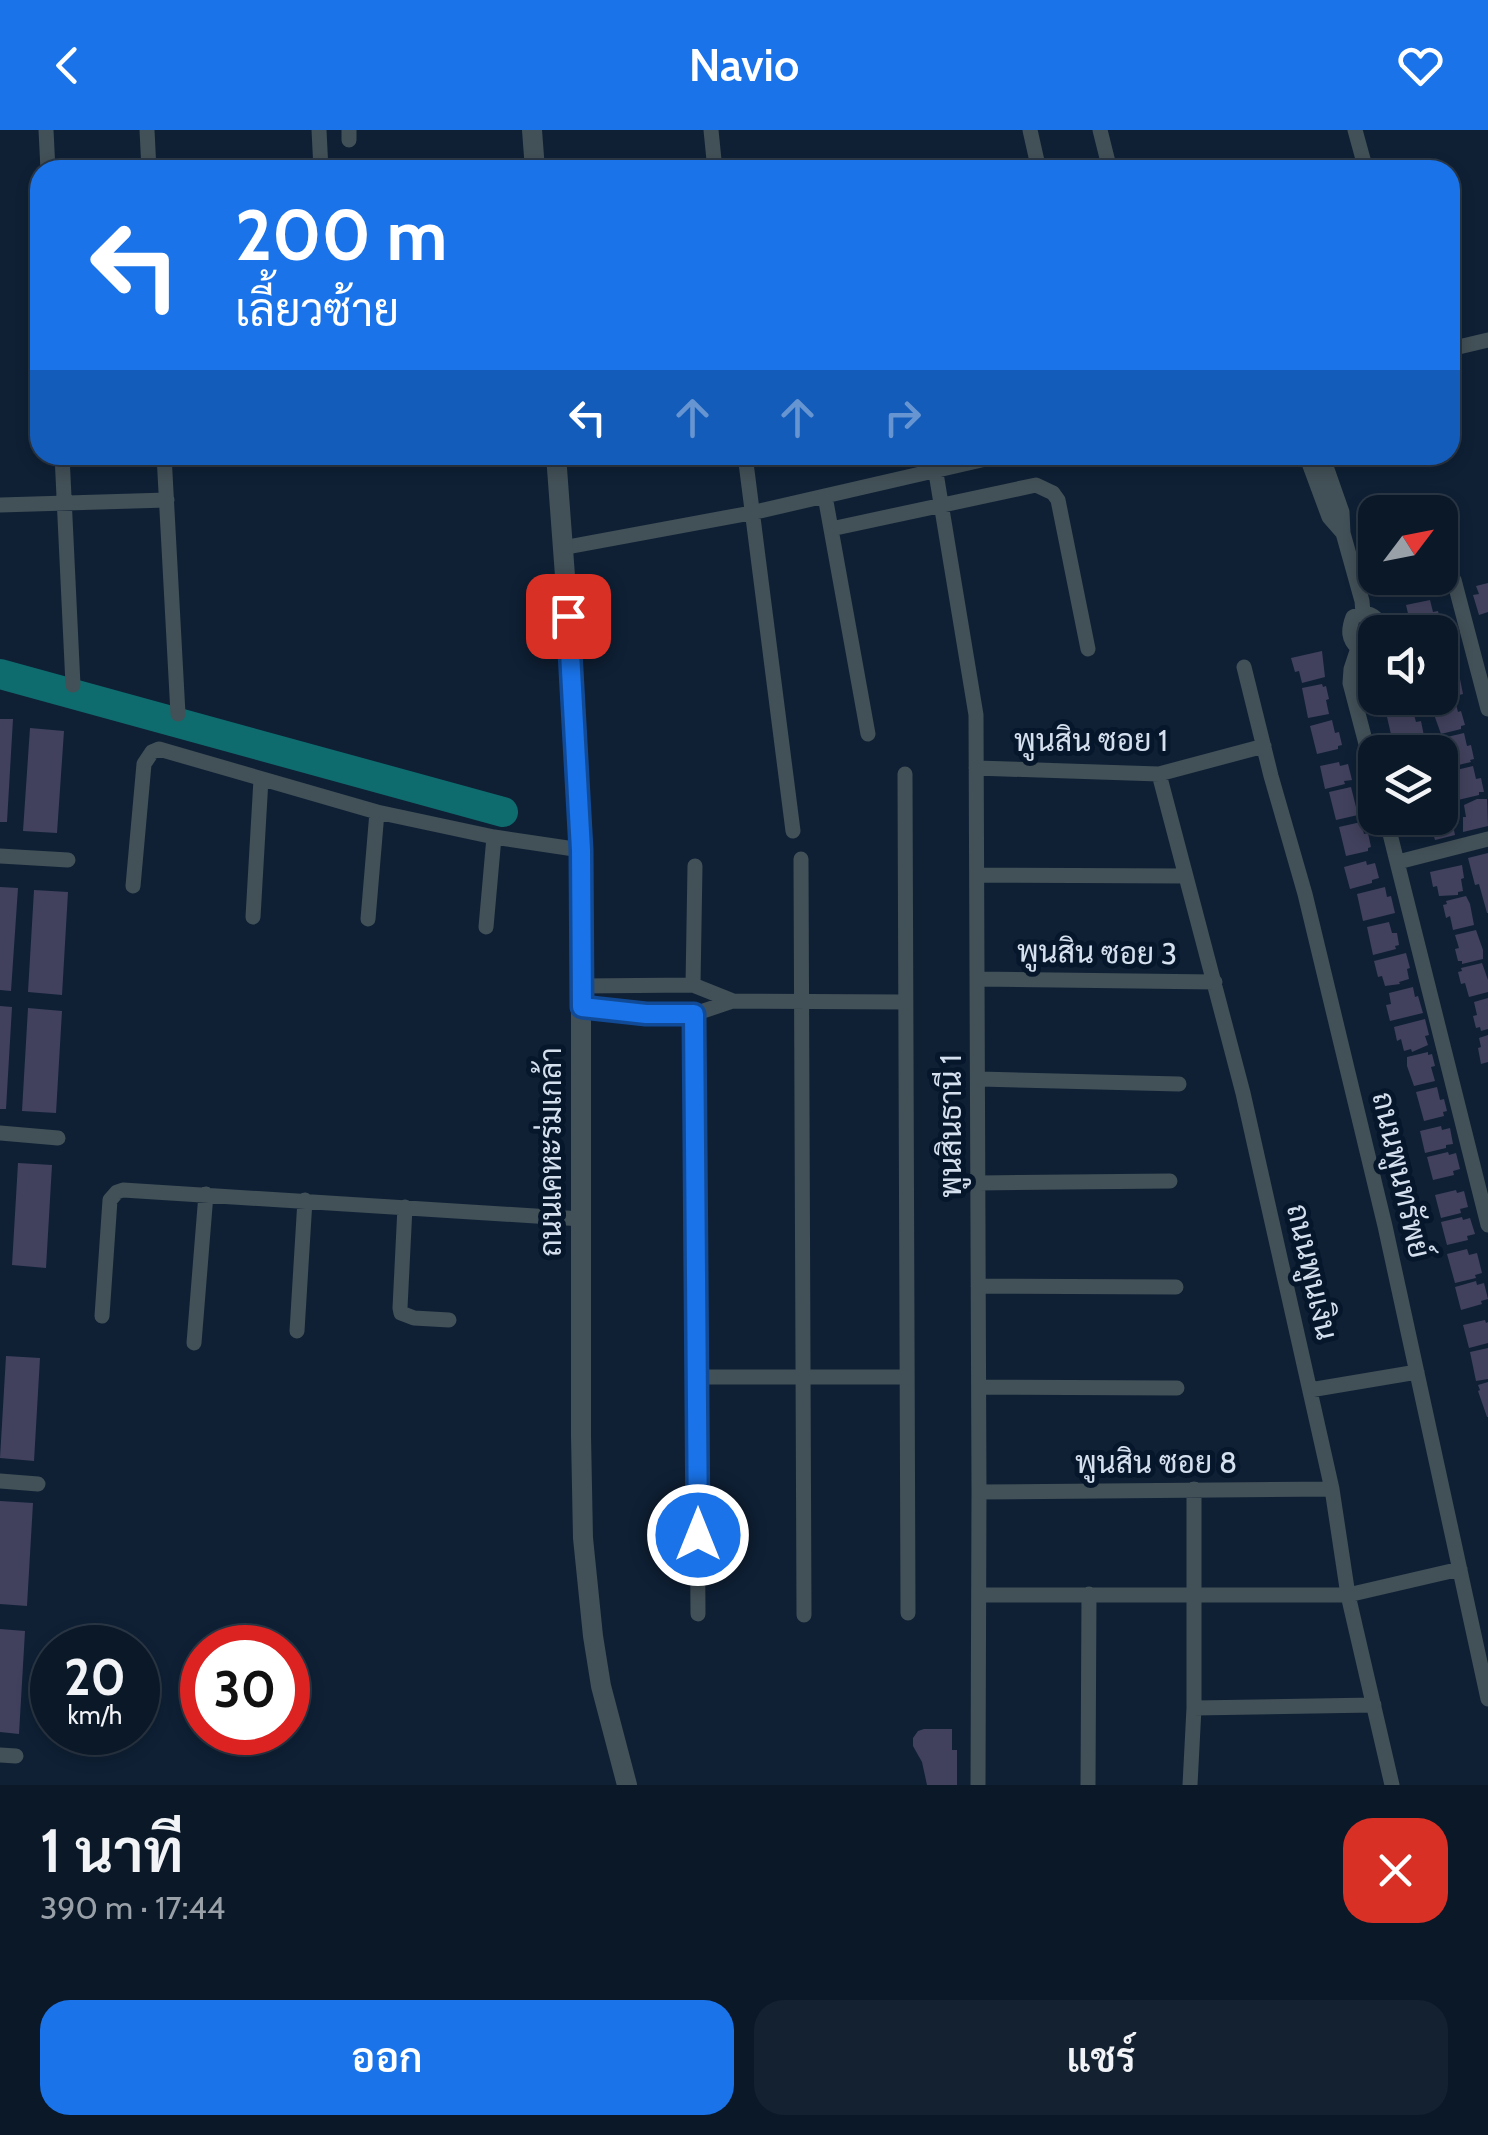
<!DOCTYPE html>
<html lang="th">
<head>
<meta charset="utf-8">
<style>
  :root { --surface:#0b1828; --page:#142130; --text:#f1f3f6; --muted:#9aa0a8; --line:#2b3745; --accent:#1a73e8 }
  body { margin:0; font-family:Cabin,Sarabun,sans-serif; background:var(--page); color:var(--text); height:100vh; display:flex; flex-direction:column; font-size:38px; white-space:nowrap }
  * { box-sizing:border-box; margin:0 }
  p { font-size:32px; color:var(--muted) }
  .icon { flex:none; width:55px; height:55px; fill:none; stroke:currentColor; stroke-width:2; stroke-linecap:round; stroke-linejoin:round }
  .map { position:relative; height:1655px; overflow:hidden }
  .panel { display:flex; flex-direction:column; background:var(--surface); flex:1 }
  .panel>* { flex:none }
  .top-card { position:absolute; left:30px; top:30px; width:1430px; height:305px; border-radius:30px; box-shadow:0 5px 15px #0003,0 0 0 2px var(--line); background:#1a73e8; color:#fff; overflow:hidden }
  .needle { width:65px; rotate:58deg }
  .tools { position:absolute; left:1358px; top:365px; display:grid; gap:20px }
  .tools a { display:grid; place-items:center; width:100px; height:100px; border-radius:20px; background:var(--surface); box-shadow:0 5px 15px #0003,0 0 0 2px var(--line); font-size:50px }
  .speed { position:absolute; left:30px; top:1495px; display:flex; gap:20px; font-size:50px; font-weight:700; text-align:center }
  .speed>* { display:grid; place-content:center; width:130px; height:130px; border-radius:50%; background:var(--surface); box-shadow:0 5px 15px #0003,0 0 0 2px var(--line); line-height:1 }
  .speed small { font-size:25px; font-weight:400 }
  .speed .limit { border:15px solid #d22; background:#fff; color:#111 }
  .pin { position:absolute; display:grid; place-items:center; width:85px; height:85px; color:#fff; margin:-42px; border-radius:20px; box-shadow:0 5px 15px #0006 }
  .me { position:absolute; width:110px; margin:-55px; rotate:0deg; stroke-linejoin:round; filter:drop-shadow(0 0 8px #0008) }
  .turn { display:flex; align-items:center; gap:35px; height:210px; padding:0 40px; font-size:45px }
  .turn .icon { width:130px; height:130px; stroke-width:2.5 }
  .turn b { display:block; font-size:70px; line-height:85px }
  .lanes { display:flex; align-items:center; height:95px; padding:0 40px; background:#0003; justify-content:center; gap:50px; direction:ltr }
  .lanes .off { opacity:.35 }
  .round { display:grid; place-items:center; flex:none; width:105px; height:105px; border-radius:30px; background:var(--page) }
  .summary { display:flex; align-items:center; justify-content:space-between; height:170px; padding:0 40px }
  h1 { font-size:60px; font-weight:600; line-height:75px }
  .action { display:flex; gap:20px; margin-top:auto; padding:20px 40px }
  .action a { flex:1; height:115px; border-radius:30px; background:var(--accent); color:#fff; font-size:40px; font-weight:600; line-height:115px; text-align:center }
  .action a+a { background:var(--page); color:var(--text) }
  header { display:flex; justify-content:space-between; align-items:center; height:130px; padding:0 40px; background:var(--accent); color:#fff; font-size:45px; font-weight:600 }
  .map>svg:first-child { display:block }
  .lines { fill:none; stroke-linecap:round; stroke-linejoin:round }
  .river { stroke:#0f6c6e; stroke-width:30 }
  .building { fill:#41415d }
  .minor { stroke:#425057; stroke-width:15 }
  .tertiary { stroke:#425057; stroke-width:20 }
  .route-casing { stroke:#114b97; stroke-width:25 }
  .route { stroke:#1a73e8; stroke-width:18 }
  .labels { text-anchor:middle; stroke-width:10; stroke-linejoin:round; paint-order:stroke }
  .street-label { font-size:30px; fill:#d5e0ef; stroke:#06162b }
</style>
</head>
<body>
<header><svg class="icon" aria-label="back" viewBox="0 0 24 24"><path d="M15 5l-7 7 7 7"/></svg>Navio<svg class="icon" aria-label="heart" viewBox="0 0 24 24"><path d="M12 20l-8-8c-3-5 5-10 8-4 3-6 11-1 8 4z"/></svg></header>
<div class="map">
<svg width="1488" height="1655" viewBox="0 0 1488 1655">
  <rect width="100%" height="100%" fill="#0f2035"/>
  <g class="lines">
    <path class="river" d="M0,544L503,682"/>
  </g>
  <path class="building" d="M1488,453V482L1479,485L1473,465L1479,464L1476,456Z
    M1430,470L1433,482L1438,481L1441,494L1436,495L1437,499L1415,502L1413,495L1411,496L1406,475Z
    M1440,502H1444L1447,518H1445L1447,530L1440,532Z
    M1322,521L1325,547L1302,553L1299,541L1295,542L1291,528Z
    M1440,533L1444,541L1454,539L1456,550L1460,549L1463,564L1432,572L1431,568H1440Z
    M1322,554L1323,557L1326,556L1329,569L1326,570L1329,584L1308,588L1302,558Z
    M1385,568H1410L1411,573L1387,578Z
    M1455,570L1458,582L1461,581L1465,595L1461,596V599L1441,604L1432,579L1435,578L1434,575Z
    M1413,581L1416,592L1421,591L1424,606L1393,613L1387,587Z
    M0,589H13L7,692H0Z
    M1332,590L1335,603L1339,602L1342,615L1338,616V619L1317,624L1310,596Z
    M30,598L64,601L57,703L23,701Z
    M1464,603L1467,616L1471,615L1474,629L1470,630L1471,632L1450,637L1443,608Z
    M1429,612L1431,622H1397V619Z
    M1339,632L1340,636L1348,634L1352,650L1344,651L1345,654L1325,659L1320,636Z
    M1473,636L1476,649L1481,648L1484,662H1479V665L1458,670L1451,645L1453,644L1452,641Z
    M1351,657L1358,685L1336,690L1329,662Z
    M1477,669H1487L1488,696L1463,702V687H1466L1464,675Z
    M1449,676L1455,705L1435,710L1433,703L1425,705L1421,688H1440V678Z
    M1361,692L1364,704L1368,703L1371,717L1368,718V721L1346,726L1339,697Z
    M1488,723V783H1487L1479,754L1475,755L1468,728Z
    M1366,731L1367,735L1375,733L1379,748L1372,750V753L1350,759L1344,737Z
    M1462,735L1464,748L1461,749L1463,761L1458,762V765L1439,766L1437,756L1433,757L1430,742Z
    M0,757L18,758L11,861L0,860Z
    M1385,757L1387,767L1391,766L1395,783L1363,791L1357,764Z
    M34,760L68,762L62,865L28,862Z
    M1466,766L1470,774L1474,795L1453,800L1450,786L1446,788L1443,775L1447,774L1446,771Z
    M1389,792L1392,803H1397L1399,815L1395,816L1396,819L1373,825L1367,797Z
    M1476,800L1483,820V829L1462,834V831H1458L1455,819L1459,818L1455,805Z
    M1406,823L1410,838L1407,839L1409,849L1399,852L1400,854L1385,856L1382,846L1378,847L1374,831Z
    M1482,833L1488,850V862L1469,867L1465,853L1461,854L1458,842L1462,841L1461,838Z
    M1413,857L1415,867L1418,866L1423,883L1390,891L1386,875L1391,874L1389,863Z
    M1488,868V899L1481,901L1480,897L1476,898L1473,886L1477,885L1474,872Z
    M0,876L12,877L6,979H0Z
    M28,878L62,881L56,983L22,981Z
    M1425,889L1429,905L1425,906L1428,915L1412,922L1411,919L1404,921L1401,909L1397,911L1394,897Z
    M1488,905V932L1481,934L1478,918L1481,917L1479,908Z
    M1428,922V925L1432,924L1435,936L1431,937L1435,951L1414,956L1407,936V927Z
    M1437,957L1440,970L1444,969L1447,981L1443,982L1444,986L1424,991L1416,962Z
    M1441,996L1442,1000L1450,998L1453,1014L1446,1015V1018L1425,1023L1420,1001Z
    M1448,1022L1449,1025L1456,1023L1460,1039L1453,1041L1454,1045L1433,1050L1427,1027Z
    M18,1033L52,1035L46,1138L12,1135Z
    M1456,1060L1457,1063L1464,1061L1468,1077L1460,1079L1461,1083L1441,1088L1435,1065Z
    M1462,1087L1463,1090L1470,1088L1475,1104L1467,1106L1468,1110L1447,1115L1441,1092Z
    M1467,1119L1469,1125L1477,1123L1482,1143L1475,1145L1476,1148L1455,1153L1447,1124Z
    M1476,1151L1477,1155L1484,1153L1488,1169L1481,1171L1482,1174L1461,1180L1455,1157Z
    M1485,1190L1486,1193L1488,1192V1213L1469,1218L1463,1195Z
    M1488,1218V1249L1476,1251L1470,1222Z
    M6,1226L40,1228L34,1331L0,1328Z
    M1488,1252V1287H1487L1478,1261L1480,1260L1478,1255Z
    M0,1371L33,1373L27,1476L0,1474Z
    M0,1499L25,1501L19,1604L0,1602Z
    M924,1599H952V1620H957V1655H927L922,1632L913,1616V1608L918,1601Z"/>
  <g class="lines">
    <path class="minor" d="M46,0L48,40
      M147,0L149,40
      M319,0L321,40
      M711,0L715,40
      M1030,0L1039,40
      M1100,0L1110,40
      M1355,0L1366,40
      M349,10V0
      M1450,219L1488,210
      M62,325L73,555
      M164,325L178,584
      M745,325L793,701
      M933,325L976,585L979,1362L978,1655
      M1306,325L1329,387L1343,403
      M1322,325L1342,382L1343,403L1362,471L1363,483L1353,487C1348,500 1348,509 1358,518L1351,539L1350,553L1375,648
      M825,366L868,604
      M0,375L167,370
      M831,399L1036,355L1053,363L1058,370L1088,519
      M562,418L751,383L1003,325
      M1454,450L1488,579
      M1363,483C1374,484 1380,491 1382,502
      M1244,537L1271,646L1305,764L1385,1096L1488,1569
      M976,638L1159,644L1264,616
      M905,644L908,1483
      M1159,644L1243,963L1332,1359L1348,1465L1392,1655
      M1386,688L1488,1095
      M0,726L68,730
      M801,729L804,1485
      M1398,732L1488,709
      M977,745L1186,746
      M133,756L144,634L152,622L159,619L377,682
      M253,787L261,649
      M368,789L377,682L494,707L581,720
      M486,797L494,707
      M978,849L1215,852
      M693,855L695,736
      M581,856L693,855L733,871
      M581,877L646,885L694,884L733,871L904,872
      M694,884L698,1484
      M979,949L1179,954
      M0,1003L58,1008
      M978,1053L1170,1051
      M405,1077L400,1178L401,1183L414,1188L449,1190
      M978,1156L1176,1157
      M102,1186L110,1070L117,1062L123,1060L582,1089
      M297,1201L305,1070
      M194,1213L206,1064
      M697,1247H907
      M979,1257L1177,1258
      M1310,1260L1417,1242
      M0,1351L38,1354
      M979,1362L1332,1359
      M979,1465H1348L1460,1439
      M1194,1578L1374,1575
      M0,1625L16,1626
      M1088,1655L1089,1464
      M1190,1655L1194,1578V1359"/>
    <path class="tertiary" d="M532,0L535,40
      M556,325L568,486L581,720V1306L583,1408L593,1506L601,1556L627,1655"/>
  </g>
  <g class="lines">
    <g class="route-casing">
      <path id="route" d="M568,486L581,720L582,877L646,884H694L698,1405"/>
    </g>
    <use href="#route" class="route"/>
  </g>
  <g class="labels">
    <g class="street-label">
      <text x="1091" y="621">พูนสิน ซอย 1</text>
      <text transform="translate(1097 823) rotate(1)" y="10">พูนสิน ซอย 3</text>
      <text transform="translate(951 996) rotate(-90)" y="10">พูนสินธานี 1</text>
      <text transform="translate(551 1022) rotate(-90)" y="10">ถนนเคหะร่มเกล้า</text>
      <text transform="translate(1401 1045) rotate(77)" y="10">ถนนพูนทรัพย์</text>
      <text transform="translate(1312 1142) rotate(77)" y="10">ถนนพูนเงิน</text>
      <text x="1156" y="1343">พูนสิน ซอย 8</text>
    </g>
  </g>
</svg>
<div class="tools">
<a><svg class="needle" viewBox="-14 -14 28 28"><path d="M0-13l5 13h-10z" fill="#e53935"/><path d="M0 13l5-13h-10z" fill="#9aa0a8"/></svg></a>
<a><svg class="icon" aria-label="sound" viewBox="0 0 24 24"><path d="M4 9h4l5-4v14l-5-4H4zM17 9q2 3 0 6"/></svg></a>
<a><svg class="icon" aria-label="layers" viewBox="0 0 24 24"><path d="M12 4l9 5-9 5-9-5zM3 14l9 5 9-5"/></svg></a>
</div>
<div class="speed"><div>20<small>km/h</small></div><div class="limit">30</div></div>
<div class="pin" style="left:568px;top:486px;background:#d93025"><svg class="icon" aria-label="arrive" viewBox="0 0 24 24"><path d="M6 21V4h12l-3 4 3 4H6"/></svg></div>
<svg class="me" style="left:698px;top:1405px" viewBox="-20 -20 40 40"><circle r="17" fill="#1a73e8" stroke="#fff" stroke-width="3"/><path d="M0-11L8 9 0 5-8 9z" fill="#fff"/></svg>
<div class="top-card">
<div class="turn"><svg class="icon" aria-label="left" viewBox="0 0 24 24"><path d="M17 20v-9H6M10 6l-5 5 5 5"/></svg><div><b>200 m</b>เลี้ยวซ้าย</div></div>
<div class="lanes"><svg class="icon" aria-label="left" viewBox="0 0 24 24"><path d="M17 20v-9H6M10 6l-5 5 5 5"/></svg><svg class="icon off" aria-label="ahead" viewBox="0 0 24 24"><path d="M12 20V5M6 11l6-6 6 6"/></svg><svg class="icon off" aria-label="ahead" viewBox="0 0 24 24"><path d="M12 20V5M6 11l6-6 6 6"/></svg><svg class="icon off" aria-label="right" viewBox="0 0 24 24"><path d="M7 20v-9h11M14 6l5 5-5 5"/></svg></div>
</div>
</div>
<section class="panel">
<div class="summary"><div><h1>1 นาที</h1><p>390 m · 17:44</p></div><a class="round" style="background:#d93025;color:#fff"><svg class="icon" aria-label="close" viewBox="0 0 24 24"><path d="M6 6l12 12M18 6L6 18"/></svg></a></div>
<div class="action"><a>ออก</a><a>แชร์</a></div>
</section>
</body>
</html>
